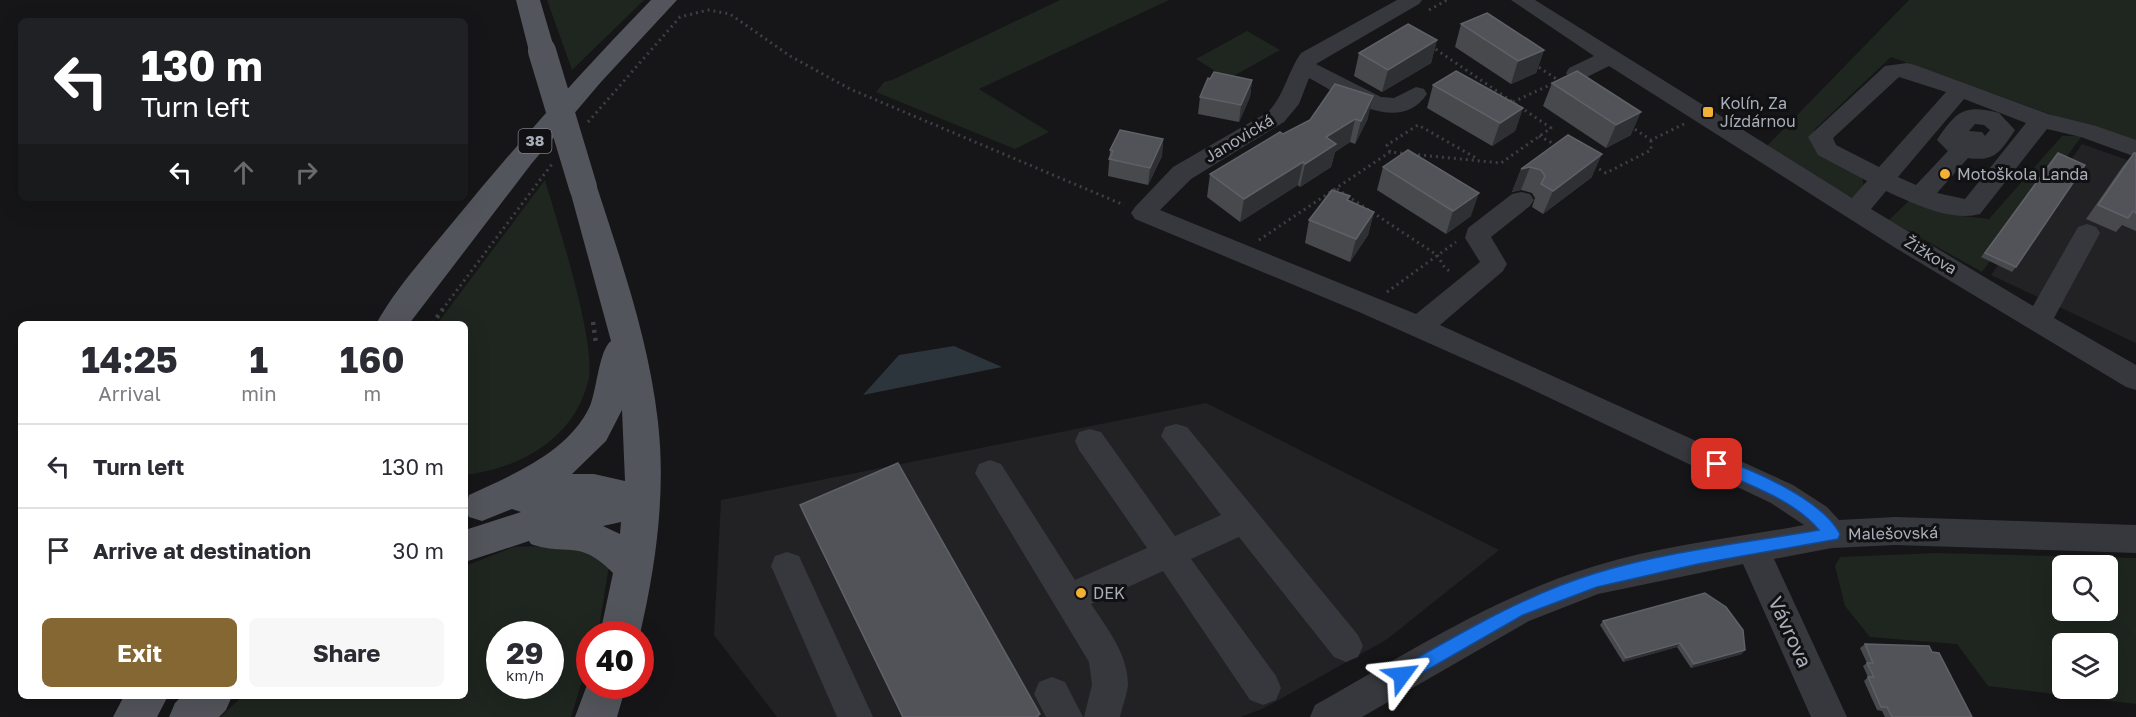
<!DOCTYPE html>
<html lang="en">
<head>
<meta charset="utf-8">
<style>
  :root { --surface:#fff; --page:#f7f7f7; --text:#2b2b33; --muted:#7c7c81; --line:#e1e1e2; --accent:#856733 }
  body { margin:0; font-family:"Golos Text",sans-serif; background:var(--page); color:var(--text); height:100vh; display:flex; flex-direction:column; font-size:22px; white-space:nowrap }
  * { box-sizing:border-box; margin:0 }
  p { font-size:20px; color:var(--muted) }
  .icon { flex:none; width:33px; height:33px; fill:none; stroke:currentColor; stroke-width:2; stroke-linecap:round; stroke-linejoin:round }
  .map { position:relative; flex:1; overflow:hidden }
  .sheet { position:absolute; left:18px; top:321px; width:450px; height:378px; display:flex; flex-direction:column; background:var(--surface); border-radius:9px; box-shadow:0 6px 24px #0002 }
  .sheet>* { flex:none }
  .guide { position:absolute; left:18px; top:18px; width:450px; height:183px; border-radius:9px; box-shadow:0 6px 24px #0002; background:#202124; color:#fff; overflow:hidden }
  .controls { position:absolute; left:2052px; top:555px; display:grid; gap:12px }
  .controls a { display:grid; place-items:center; width:66px; height:66px; border-radius:9px; background:var(--surface); box-shadow:0 6px 24px #0002; font-size:30px }
  .speed { position:absolute; left:486px; top:621px; display:flex; gap:12px; font-size:30px; font-weight:700; text-align:center }
  .speed>* { display:grid; place-content:center; width:78px; height:78px; border-radius:50%; background:var(--surface); box-shadow:0 6px 24px #0002; line-height:1 }
  .speed small { font-size:15px; font-weight:400 }
  .speed .limit { border:9px solid #d22; background:#fff; color:#111 }
  .pin { position:absolute; display:grid; place-items:center; width:51px; height:51px; color:#fff; margin:-26px; border-radius:12px; box-shadow:0 3px 9px #0006 }
  .me { position:absolute; width:66px; margin:-33px; rotate:60deg; stroke-linejoin:round; filter:drop-shadow(0 0 4px #0008) }
  .turn { display:flex; align-items:center; gap:21px; height:126px; padding:0 24px; font-size:27px }
  .turn .icon { width:78px; height:78px; stroke-width:2.5 }
  .turn b { display:block; font-size:42px; line-height:51px }
  .lanes { display:flex; align-items:center; height:57px; padding:0 24px; background:#0003; justify-content:center; gap:30px; direction:ltr }
  .lanes .off { opacity:.35 }
  .eta { display:flex; justify-content:space-evenly; align-items:center; height:102px; text-align:center }
  .eta b { font-size:36px; font-weight:700; line-height:42px }
  .cta { display:flex; gap:12px; margin-top:auto; padding:12px 24px }
  .cta a { flex:1; height:69px; border-radius:9px; background:var(--accent); color:#fff; font-size:24px; font-weight:700; line-height:69px; text-align:center }
  .cta a+a { background:var(--page); color:var(--text) }
  ul { padding:0; list-style:none }
  li { display:flex; align-items:center; gap:18px; height:84px; padding:0 24px; border-top:2px solid var(--line) }
  li div { flex:1 }
  li b { display:block; font-size:22px }
  li em { font-style:normal }
  .map>svg:first-child { display:block }
  .built { fill:#222225 }
  .green { fill:#1e261f; fill-rule:evenodd }
  .water { fill:#2c353c }
  .lines { fill:none; stroke-linecap:round; stroke-linejoin:round }
  .path-far1 { stroke:#3d3f44; stroke-width:3; stroke-dasharray:2 4; stroke-linecap:butt }
  .path { stroke:#3d3f44; stroke-width:4.5; stroke-dasharray:3 5; stroke-linecap:butt }
  .minor { fill:#37383d; fill-rule:evenodd }
  .major { fill:#53555c; fill-rule:evenodd }
  .major-bridge { stroke:#53555c; stroke-width:28 }
  .wall { fill:#47494d }
  .shaded-wall { fill:#2f3033 }
  .building { fill:#525359; stroke:#5f6168; stroke-width:1.5 }
  .route { fill:#1a73e8; stroke:#114b97; stroke-width:1.5 }
  .poi-dot { fill:#f2b134; stroke:#111113; stroke-width:2 }
  .labels { text-anchor:middle; stroke-width:6; stroke-linejoin:round; paint-order:stroke }
  .shield { fill:#111113; stroke:#7b7e86; stroke-width:1.5 }
  .shield-label { font-size:15px; font-weight:bold; fill:#a8adb8 }
  .poi-label { font-size:16px; fill:#a8adb8; stroke:#111113; text-anchor:start }
  .street-label { font-size:16px; fill:#a8adb8; stroke:#111113 }
  .near-street-label { font-size:20px; fill:#a8adb8; stroke:#111113 }
</style>
</head>
<body>
<div class="map">
<svg width="2136" height="717" viewBox="0 0 2136 717">
  <rect width="100%" height="100%" fill="#161618"/>
  <path class="built" d="M2082,144L2136,163V343L1991,275Z
    M1206,403L1499,550L1386,640L1264,708L1241,717H777L714,635L721,500Z"/>
  <path class="green" d="M547,0H644L572,70Z
    M1060,0H1169L979,89L1049,132L1015,149L876,92L884,82L892,80Z
    M1909,0H2136V145L1891,57L1814,130L1817,148L1862,173L1864,192L1854,199L1766,147Z
    M1247,31L1280,50L1228,79L1196,59Z
    M2062,136H2082L1982,272L1889,220L1916,194L1963,216L1989,219Z
    M545,180C557,222 598,345 588,382C573,439 521,468 465,475V324H437Z
    M577,545L609,566L599,628L597,634H590L589,658L571,717H220L243,696H465V566L514,547ZM500,634H550V686H500Z
    M1937,553L2136,558V704L1988,686L1957,644L1870,637L1845,606L1835,566L1840,557ZM2062,566H2108V610H2062ZM2062,644H2108V688H2062Z"/>
  <path class="water" d="M954,346L1002,367L863,395L899,355Z"/>
  <g class="lines">
    <path class="path-far1" d="M1429,10L1447,0
      M1534,64L1558,80
      M1513,102L1554,83
      M588,122L680,17L708,10L730,14L790,56L850,89L1124,205
      M1630,126L1651,140L1684,124
      M1539,136L1558,146
      M1390,152L1387,145L1418,125L1478,159
      M1594,166L1606,173L1651,150V140
      M1337,189L1437,255L1445,268L1452,273
      M1259,240L1390,152L1501,163L1551,128L1431,46
      M1387,292L1456,242
      M442,310L552,164"/>
    <path class="path" d="M593,322L596,344
      M432,324L443,309"/>
    <path class="minor" d="M1397,0H1422L1419,4L1316,64L1381,97L1394,98L1416,87L1424,89L1427,94C1398,137 1341,95 1309,78L1299,104L1284,122L1191,179L1160,210L1416,314L1480,262L1465,238L1468,228L1512,194L1521,192L1530,194L1534,200L1530,206L1491,237L1507,264L1503,271L1440,325L1793,485L1827,507L1839,520L1895,517L2136,525V553L1895,545L1832,548L1774,559L1847,717H1811L1743,564L1598,594L1529,621L1362,717H1310L1315,705C1406,654 1495,596 1595,566C1663,545 1736,538 1804,525L1771,503L1514,381L1359,312L1135,219L1131,213L1135,207L1173,167L1268,112C1284,96 1288,71 1301,53Z
      M1511,0H1535L1852,198L1867,181L1818,155L1808,137L1885,66L1907,63L1915,65L2048,114L2096,126L2136,140V157L2081,137L2047,129L1980,214C1951,222 1912,203 1886,191L1871,209L2033,306L2078,227L2087,224L2096,227L2100,233L2054,318L2136,365V390L2126,387L1894,247L1609,66L1585,78H1569L1566,73L1569,68L1594,56ZM1899,77L1946,92L1879,167L1836,145L1833,138ZM1964,99L2026,123L1965,199L1937,193L1968,158C1995,162 2000,152 2015,130L1999,113C1965,104 1956,111 1937,140L1948,151L1916,185L1898,177ZM1975,124L1984,125L1990,130L1985,136L1982,132L1969,131Z
      M1176,424L1187,427L1358,635L1363,646L1358,657L1346,662L1334,657L1239,537L1191,559L1276,676L1281,688L1276,700L1263,705L1250,700L1163,571L1091,604C1107,628 1128,654 1128,685C1127,695 1122,707 1120,717H1084L1092,685L1089,662L975,473L979,464L990,460L1001,464L1075,580L1147,548L1079,450L1075,441L1079,432L1090,429L1101,432L1175,536L1221,515L1161,436L1165,427Z
      M787,552L799,556L873,717H837L771,566L775,556Z
      M1052,677L1065,682L1083,717H1046L1034,694L1039,682Z"/>
    <path class="major" d="M516,0H540L555,51L551,56L542,59L533,56L529,51Z
      M651,0H677L601,82L532,163L409,324H376C396,288 427,254 453,222C516,145 582,71 651,0Z
      M583,178L593,180L597,187C622,264 649,341 658,422C666,493 656,565 640,634H600L613,573C579,538 568,557 531,544L529,541L465,562V530L521,512L512,509L482,521L469,517L465,509L469,495C512,475 569,452 590,406C597,389 599,350 611,341L569,187L573,180ZM622,410L625,481L594,474H572L606,441ZM621,522L620,534L603,526Z
      M590,677V686H626L617,717H575Z
      M124,696H168L157,717H113Z
      M182,696H232L226,710L219,717H169L175,703Z"/>
    <path class="major-bridge" d="M542,51L583,187"/>
  </g>
  <path class="wall" d="M1461,24L1544,50L1536,73L1511,84L1455,47Z
    M1437,40L1431,63L1382,92L1354,76L1359,53Z
    M1210,79L1252,80L1250,97L1239,122L1198,114L1200,97Z
    M1552,83L1631,135L1606,148L1543,106Z
    M1433,85L1523,108L1515,131L1492,146L1427,108Z
    M1368,118L1355,144L1350,142L1335,152L1331,167L1300,187L1298,185L1240,222L1207,197L1210,174L1310,120Z
    M1568,135L1592,177L1543,214L1532,207L1535,198L1532,193L1521,190L1512,192L1521,169Z
    M1163,139L1162,156L1148,185L1108,176L1110,150Z
    M2134,153H2136V231L2122,225L2116,232L2086,219L2123,166Z
    M2054,158L2016,267L2012,272L1981,257Z
    M1383,167L1471,216L1446,234L1377,190Z
    M1349,200L1374,212L1368,235L1350,262L1305,243L1309,220Z
    M800,505L1040,717H902L803,513Z
    M1603,621L1742,654L1691,668L1677,647L1623,662L1600,625Z
    M1865,644L1932,652L1972,717H1885L1882,711L1877,710L1864,681L1868,677L1863,666L1867,663L1860,648Z"/>
  <path class="shaded-wall" d="M1437,40L1431,63L1382,92L1388,70Z
    M1544,50L1536,73L1511,84L1518,61Z
    M1252,80L1250,97L1239,122L1241,105Z
    M1373,96L1368,118L1355,144L1361,121Z
    M1523,108L1515,131L1492,146L1500,123Z
    M1641,112L1631,135L1606,148L1616,125Z
    M1355,119L1350,142L1335,152L1331,167L1300,187L1305,164L1326,137Z
    M1163,139L1162,156L1148,185L1150,168Z
    M1602,154L1592,177L1543,214L1553,191Z
    M1303,162L1298,185L1240,222L1244,199Z
    M1530,167L1521,190L1512,192L1521,169Z
    M1479,193L1471,216L1446,234L1453,211Z
    M1374,212L1368,235L1350,262L1356,239Z
    M1680,643L1677,647L1623,662L1626,658Z
    M1745,650L1742,654L1691,668L1694,664Z"/>
  <path class="building" d="M1487,13L1544,50L1518,61L1461,24Z
    M1408,24L1437,40L1388,70L1359,53Z
    M1456,71L1523,108L1500,123L1433,85Z
    M1577,71L1641,112L1616,125L1552,83Z
    M1214,72L1252,80L1241,105L1200,97L1208,78L1210,79Z
    M1335,84L1373,96L1361,121L1355,119L1326,137L1336,144L1305,164L1303,162L1244,199L1210,174L1280,132L1283,134L1310,120Z
    M1120,130L1163,139L1150,168L1109,159L1113,151L1110,150Z
    M1568,135L1602,154L1553,191L1541,184L1545,176L1541,170L1530,167L1521,169Z
    M1408,150L1479,193L1453,211L1383,167Z
    M2058,153L2085,165L2016,267L1985,253Z
    M2134,153H2136V213L2133,211L2128,218L2098,205Z
    M1332,190L1350,196L1347,200L1374,212L1356,239L1309,220Z
    M898,463L1040,714L1035,717H903L800,505Z
    M1705,593L1726,607L1743,630L1745,650L1694,664L1680,643L1626,658L1603,621Z
    M1865,644L1929,646L1932,652L1939,653L1972,717H1892L1887,707H1881L1868,677H1874L1867,663H1873Z"/>
  <path class="route" d="M1717,458C1752,469 1823,500 1840,534L1838,539L1698,564L1597,587L1523,615L1408,681L1402,683L1396,681L1393,675L1396,670C1461,633 1524,595 1596,573C1668,551 1745,543 1819,530C1793,499 1748,485 1712,468L1710,464Z"/>
  <g class="poi-dot">
    <rect x="1702" y="106" width="12" height="12" rx="3"/>
    <circle cx="1945" cy="174" r="6"/>
    <circle cx="1081" cy="593" r="6"/>
  </g>
  <g class="labels">
    <rect class="shield" x="518.5" y="129" width="33" height="24" rx="4.5"/>
    <g class="shield-label">
      <text x="535" y="146">38</text>
    </g>
    <g class="poi-label">
      <text x="1720" y="109">Kolín, Za<tspan x="1720" dy="18">Jízdárnou</tspan></text>
      <text x="1957" y="180">Motoškola Landa</text>
      <text x="1093" y="599">DEK</text>
    </g>
    <g class="street-label">
      <text transform="translate(1239 138) rotate(-31)" y="6">Janovická</text>
      <text transform="translate(1931 255) rotate(31)" y="6">Žižkova</text>
      <text transform="translate(1893 533) rotate(-1)" y="6">Malešovská</text>
    </g>
    <g class="near-street-label">
      <text transform="translate(1790 632) rotate(65)" y="7">Vávrova</text>
    </g>
  </g>
</svg>
<div class="controls">
<a><svg class="icon" aria-label="search" viewBox="0 0 24 24"><circle cx="10" cy="10" r="6"/><path d="M15 15l6 6"/></svg></a>
<a><svg class="icon" aria-label="layers" viewBox="0 0 24 24"><path d="M12 4l9 5-9 5-9-5zM3 14l9 5 9-5"/></svg></a>
</div>
<div class="speed"><div>29<small>km/h</small></div><div class="limit">40</div></div>
<div class="pin" style="left:1717px;top:464px;background:#d93025"><svg class="icon" aria-label="arrive" viewBox="0 0 24 24"><path d="M6 21V4h12l-3 4 3 4H6"/></svg></div>
<svg class="me" style="left:1402px;top:675px" viewBox="-20 -20 40 40"><path d="M0-17L14 15 0 8-14 15z" fill="#1a73e8" stroke="#fff" stroke-width="4"/></svg>
<div class="guide">
<div class="turn"><svg class="icon" aria-label="left" viewBox="0 0 24 24"><path d="M17 20v-9H6M10 6l-5 5 5 5"/></svg><div><b>130 m</b>Turn left</div></div>
<div class="lanes"><svg class="icon" aria-label="left" viewBox="0 0 24 24"><path d="M17 20v-9H6M10 6l-5 5 5 5"/></svg><svg class="icon off" aria-label="ahead" viewBox="0 0 24 24"><path d="M12 20V5M6 11l6-6 6 6"/></svg><svg class="icon off" aria-label="right" viewBox="0 0 24 24"><path d="M7 20v-9h11M14 6l5 5-5 5"/></svg></div>
</div>
<section class="sheet">
<div class="eta">
<div><b>14:25</b><p>Arrival</p></div>
<div><b>1</b><p>min</p></div>
<div><b>160</b><p>m</p></div>
</div>
<ul>
<li><svg class="icon" aria-label="left" viewBox="0 0 24 24"><path d="M17 20v-9H6M10 6l-5 5 5 5"/></svg><div><b>Turn left</b></div><em>130 m</em></li>
<li><svg class="icon" aria-label="arrive" viewBox="0 0 24 24"><path d="M6 21V4h12l-3 4 3 4H6"/></svg><div><b>Arrive at destination</b></div><em>30 m</em></li>
</ul>
<div class="cta"><a>Exit</a><a>Share</a></div>
</section>
</div>
</body>
</html>
